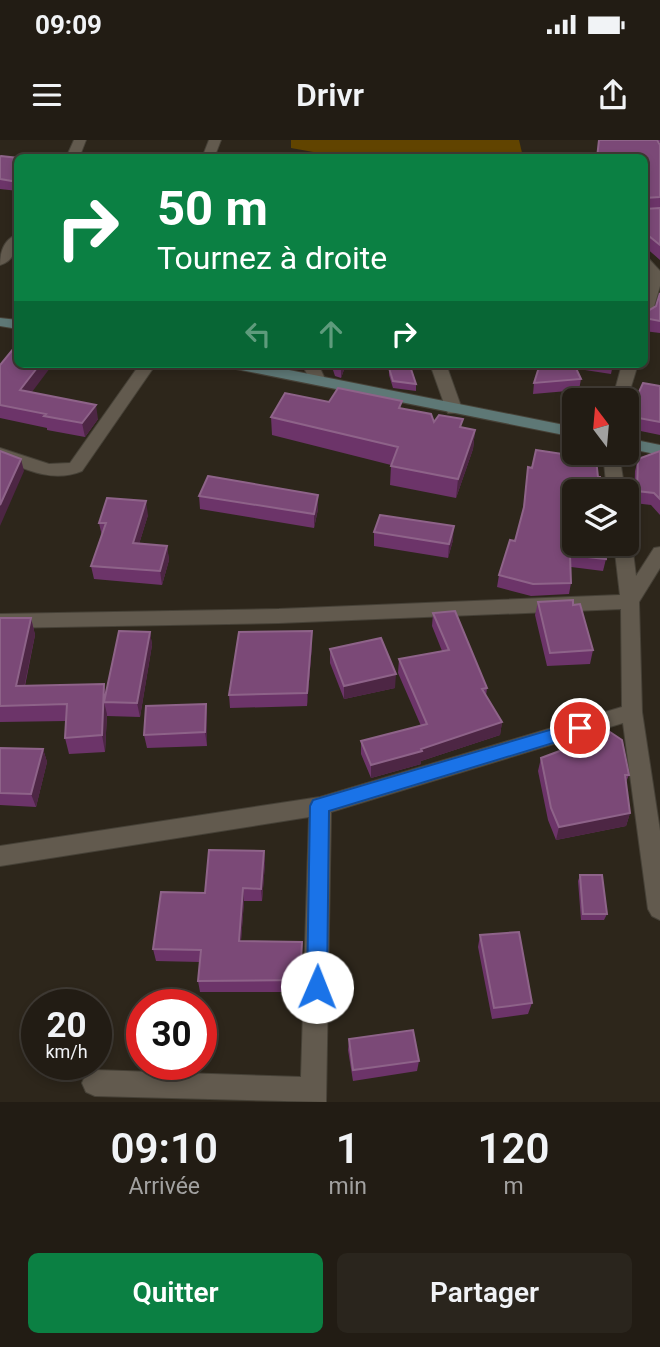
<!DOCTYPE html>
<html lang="fr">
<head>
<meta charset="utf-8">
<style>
  :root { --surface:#221c14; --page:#2a251d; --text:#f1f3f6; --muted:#a2a1a0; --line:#3f3a34; --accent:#0b8043 }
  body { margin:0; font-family:Roboto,sans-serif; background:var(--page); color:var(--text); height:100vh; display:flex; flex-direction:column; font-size:26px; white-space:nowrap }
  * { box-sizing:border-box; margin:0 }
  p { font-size:23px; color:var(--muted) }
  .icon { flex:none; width:38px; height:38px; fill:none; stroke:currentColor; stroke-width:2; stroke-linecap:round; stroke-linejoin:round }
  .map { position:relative; height:962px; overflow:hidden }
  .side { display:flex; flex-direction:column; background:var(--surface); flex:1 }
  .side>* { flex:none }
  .hud { position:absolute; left:14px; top:14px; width:634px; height:214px; border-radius:10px; box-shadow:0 4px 10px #0003,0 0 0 2px var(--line); background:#0b8043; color:#fff; overflow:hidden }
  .needle { width:46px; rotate:344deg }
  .fabs { position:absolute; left:562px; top:248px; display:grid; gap:14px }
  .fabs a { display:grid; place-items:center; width:77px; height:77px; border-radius:10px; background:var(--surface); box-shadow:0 4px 10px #0003,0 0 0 2px var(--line); font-size:35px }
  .speed { position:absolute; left:21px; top:849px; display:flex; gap:14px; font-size:35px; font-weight:700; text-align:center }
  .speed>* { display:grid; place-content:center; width:91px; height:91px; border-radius:50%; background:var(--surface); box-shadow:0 4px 10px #0003,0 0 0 2px var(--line); line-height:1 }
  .speed small { font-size:18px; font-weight:400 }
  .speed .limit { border:10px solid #d22; background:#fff; color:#111 }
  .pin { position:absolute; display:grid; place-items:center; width:60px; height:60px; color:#fff; margin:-30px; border:4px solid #fff; border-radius:50%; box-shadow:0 2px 7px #0007 }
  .me { position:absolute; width:77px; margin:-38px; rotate:1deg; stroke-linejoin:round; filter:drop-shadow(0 0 5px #0008) }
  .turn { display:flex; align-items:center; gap:24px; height:147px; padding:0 28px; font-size:32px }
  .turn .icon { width:91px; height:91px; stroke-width:2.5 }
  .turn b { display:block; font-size:49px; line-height:60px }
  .lanes { display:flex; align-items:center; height:66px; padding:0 28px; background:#0003; justify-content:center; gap:35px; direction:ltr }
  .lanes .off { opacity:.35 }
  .eta { display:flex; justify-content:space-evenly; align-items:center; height:119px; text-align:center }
  .eta b { font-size:42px; font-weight:600; line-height:49px }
  .button { display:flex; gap:14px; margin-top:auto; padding:14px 28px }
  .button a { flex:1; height:80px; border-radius:10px; background:var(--accent); color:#fff; font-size:28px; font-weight:600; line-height:80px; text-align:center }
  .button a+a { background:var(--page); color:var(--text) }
  .status { display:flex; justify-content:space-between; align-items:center; height:49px; padding:0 35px; background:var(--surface); direction:ltr }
  .status svg { height:19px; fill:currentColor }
  header { display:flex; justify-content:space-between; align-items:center; height:91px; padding:0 28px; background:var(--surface); font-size:32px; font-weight:600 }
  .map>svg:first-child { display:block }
  .green { fill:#614400 }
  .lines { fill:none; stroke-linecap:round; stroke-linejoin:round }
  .minor-casing { stroke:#464137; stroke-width:2 }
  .secondary-casing { stroke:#464137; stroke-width:2 }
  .minor { fill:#625a4e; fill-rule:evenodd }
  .secondary { fill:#5e7876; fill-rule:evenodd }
  .wall { fill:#6c3469 }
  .shaded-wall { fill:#4d2644 }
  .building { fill:#7b4977; stroke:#8e6389; stroke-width:2 }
  .route { fill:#1a73e8; stroke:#114b97; stroke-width:2 }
</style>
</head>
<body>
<div class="status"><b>09:09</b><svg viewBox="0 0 49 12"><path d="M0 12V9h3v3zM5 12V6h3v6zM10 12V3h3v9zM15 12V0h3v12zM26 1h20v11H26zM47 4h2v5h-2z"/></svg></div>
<header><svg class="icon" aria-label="menu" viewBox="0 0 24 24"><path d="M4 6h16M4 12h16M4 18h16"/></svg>Drivr<svg class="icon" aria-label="share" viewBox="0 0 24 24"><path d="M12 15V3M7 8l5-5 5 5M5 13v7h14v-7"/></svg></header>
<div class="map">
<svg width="660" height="962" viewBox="0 0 660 962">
  <rect width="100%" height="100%" fill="#2d261b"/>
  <path class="green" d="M291,0H519L523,17L347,18L291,8Z"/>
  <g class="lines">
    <g class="minor-casing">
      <path id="minor" d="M74,0H86L79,18H66Z
        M209,0H221L214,18H202Z
        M18,94C18,107 14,121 0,125C0,112 4,99 18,94Z
        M644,118L649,119L660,131V146L651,177L644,181V152L649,136L644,130Z
        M140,224H156L82,331C53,343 27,330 0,319V308L49,324L70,323Z
        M302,224H318L326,241L324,244H312Z
        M430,224H446L462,269L460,273H448L446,269Z
        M622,224H638L626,263V261H612Z
        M603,313H619L625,352H607Z
        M626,399L632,404L636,436L654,408L660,407V428L639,462L642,572L660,691V780L652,776L648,769L623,583L331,672L326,962L95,956L86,952L82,943L86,934L95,930L301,937L309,677L0,726V706L320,657L622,567L621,469L279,483L0,488V474L279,469L620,455L614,404H626Z"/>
    </g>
    <g class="secondary-casing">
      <path id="secondary" d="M0,178L18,180V189L0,186Z
        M228,224H259L574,287V297L236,229Z
        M626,298L660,305V315L626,308Z"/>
    </g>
    <use href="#minor" class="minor"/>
    <use href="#secondary" class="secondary"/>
  </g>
  <path class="wall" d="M599,0H660V2H658L660,5V120L644,106V18Z
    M0,17L18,18V51L0,49Z
    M644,117V143L646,172L656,166L660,153V193L644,191Z
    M331,224H346L341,238L335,236Z
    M585,224H613L611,234L585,230Z
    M0,225L32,252L98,279L85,297L47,290V288L0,278Z
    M389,228L416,244V251L393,248L389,235Z
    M581,239L579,250L533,254L534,243Z
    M660,246V295L626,288L628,276Z
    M329,262L402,268L434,282L475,290L473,309L456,358L390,345L391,325L272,295L271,277Z
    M660,311V375L651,365L634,363L635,331L638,319Z
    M528,327L606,419L603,431L571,427V443L569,454L531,456L497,447L499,435L515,401L523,371Z
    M199,356L318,369L314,388L200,369Z
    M148,375L139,404L167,406L169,420L162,445L94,439L91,426L102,396L99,383Z
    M374,392L453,400L448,418L374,406Z
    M538,462L573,465L593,510L590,524L547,526L535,475Z
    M433,473L487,548L486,556L502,582L500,595L421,621V624L371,638L361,614V601L421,586L398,533L399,519L442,511L432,486Z
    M0,478H31L35,495L25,546L106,553L150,492L152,505L140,577L107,576V574L105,612L69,614L65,598L66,581L0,582Z
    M312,505L307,566L230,568L229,555Z
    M330,509L395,548L344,559L330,523Z
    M206,564L207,577V606L147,608L144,595Z
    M0,608L43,609L47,622L36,667L0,665Z
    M541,618L629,635L626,642L630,673L626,686L556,700L548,680L538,631Z
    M264,711L265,723L262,761H244L241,801L302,802L300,852H200L198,841L200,822L156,821L153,809L205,753Z
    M580,735L607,774L604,780H581L578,741Z
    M480,795L532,863L528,874L492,879L478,807Z
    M349,899L419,921L417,931L353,941L348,910Z"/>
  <path class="shaded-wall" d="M40,224H53L23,264L20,250Z
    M342,224H346L341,238V225Z
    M96,265L98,279L85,297L82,283Z
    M475,290L473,309L456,358L458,339Z
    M21,319L24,331L0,386V365Z
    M318,355V369L314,388V374Z
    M146,361L148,375L135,417L133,403Z
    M454,386L453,400L448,418L449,404Z
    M167,406L169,420L162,445L160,431Z
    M31,478L35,495L21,562L16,546Z
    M312,491V505L307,566V553Z
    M150,492L152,505L140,577L137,563Z
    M396,534L395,548L344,559V546Z
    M104,544L108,560L104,562L107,574L105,612L102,595Z
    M206,564L207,577V606L205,592Z
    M502,582L500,595L421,621V624L371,638V625Z
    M43,609L47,622L36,667L31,654Z
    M630,673L626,686L556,700L559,687Z
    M264,711L265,723L262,761L261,749Z
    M243,748L244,761L240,813L239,801Z
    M302,802V814L300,852V840Z"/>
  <path class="building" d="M599,0H657L660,5V57L645,58V69L660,68V105L644,92V18H597Z
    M1,16L18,18V42L0,39V17Z
    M644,117L649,125L644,140Z
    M644,140L646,172L656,166L660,153V181L644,178Z
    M18,203V224H40L20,250L96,265L82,283L44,276L46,274L0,265V225Z
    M540,224H574L581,239L534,243Z
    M410,226L416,244L393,241L389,228Z
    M643,243L660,246V282L628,276Z
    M338,248L402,261L399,268L431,274L434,282L439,275L463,279L460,287L475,290L458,339L391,326L398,307L271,277L285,253L329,262Z
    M536,310L596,319L598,337H600L601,352H574V404H605L606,419L570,415L571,443L533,444L499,435L510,400L515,401L524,367L528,327L532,328Z
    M0,311L21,319L0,365Z
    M660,311V359L654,353L637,351L638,319Z
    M208,336L318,355L314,374L199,356Z
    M107,358L146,361L133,403L167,406L160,431L91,426L106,383H99Z
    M380,375L454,386L449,404L374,392Z
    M573,460V465L580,464L593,510L550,513L538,462Z
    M455,471L487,548L482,549L502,582L421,609L422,611L371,625L361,601L427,584L399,519L449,510L433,473Z
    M0,478H31L16,546L104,544L102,595L65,598L67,564L0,566Z
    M119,491L150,492L137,563L104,562Z
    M312,491L307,553L229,555L239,492Z
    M381,498L396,534L344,546L330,509Z
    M206,564L205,592L144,595L146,566Z
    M610,592L622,600L629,635H625L630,673L559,687L551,668L541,618Z
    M0,608L43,609L31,654L0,653Z
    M209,710L264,711L261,749L243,748L239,801L302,802L300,840L198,841L201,810L153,809L161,752L205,753Z
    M580,735H602L607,774H583Z
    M519,792L532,863L494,868L480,795Z
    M413,890L419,921L353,930L349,899Z"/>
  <path class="route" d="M580,581L586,583L589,588L586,593L329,671L327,847L324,853L317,856L310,853L307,847L310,666L313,660Z"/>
</svg>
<div class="fabs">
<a><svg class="needle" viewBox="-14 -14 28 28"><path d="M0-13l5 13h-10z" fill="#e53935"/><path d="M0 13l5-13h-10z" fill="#a2a1a0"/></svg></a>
<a><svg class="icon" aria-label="layers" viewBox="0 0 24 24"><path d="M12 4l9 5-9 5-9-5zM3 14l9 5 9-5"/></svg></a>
</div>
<div class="speed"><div>20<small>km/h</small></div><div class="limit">30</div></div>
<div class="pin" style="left:580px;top:588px;background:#d93025"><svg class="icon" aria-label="arrive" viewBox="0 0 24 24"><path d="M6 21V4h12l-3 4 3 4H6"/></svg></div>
<svg class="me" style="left:317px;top:847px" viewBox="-20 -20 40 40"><circle r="19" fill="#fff"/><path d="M0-13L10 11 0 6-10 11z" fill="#1a73e8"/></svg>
<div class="hud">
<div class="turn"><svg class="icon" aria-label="right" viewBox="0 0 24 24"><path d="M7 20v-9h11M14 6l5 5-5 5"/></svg><div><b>50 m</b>Tournez à droite</div></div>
<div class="lanes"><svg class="icon off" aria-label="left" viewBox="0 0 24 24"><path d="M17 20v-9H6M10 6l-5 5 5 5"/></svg><svg class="icon off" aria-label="ahead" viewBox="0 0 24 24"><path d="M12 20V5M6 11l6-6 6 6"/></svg><svg class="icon" aria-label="right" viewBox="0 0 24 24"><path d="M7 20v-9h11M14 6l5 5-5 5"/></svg></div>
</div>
</div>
<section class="side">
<div class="eta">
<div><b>09:10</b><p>Arrivée</p></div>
<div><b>1</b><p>min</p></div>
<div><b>120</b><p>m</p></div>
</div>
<div class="button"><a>Quitter</a><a>Partager</a></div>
</section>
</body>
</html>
